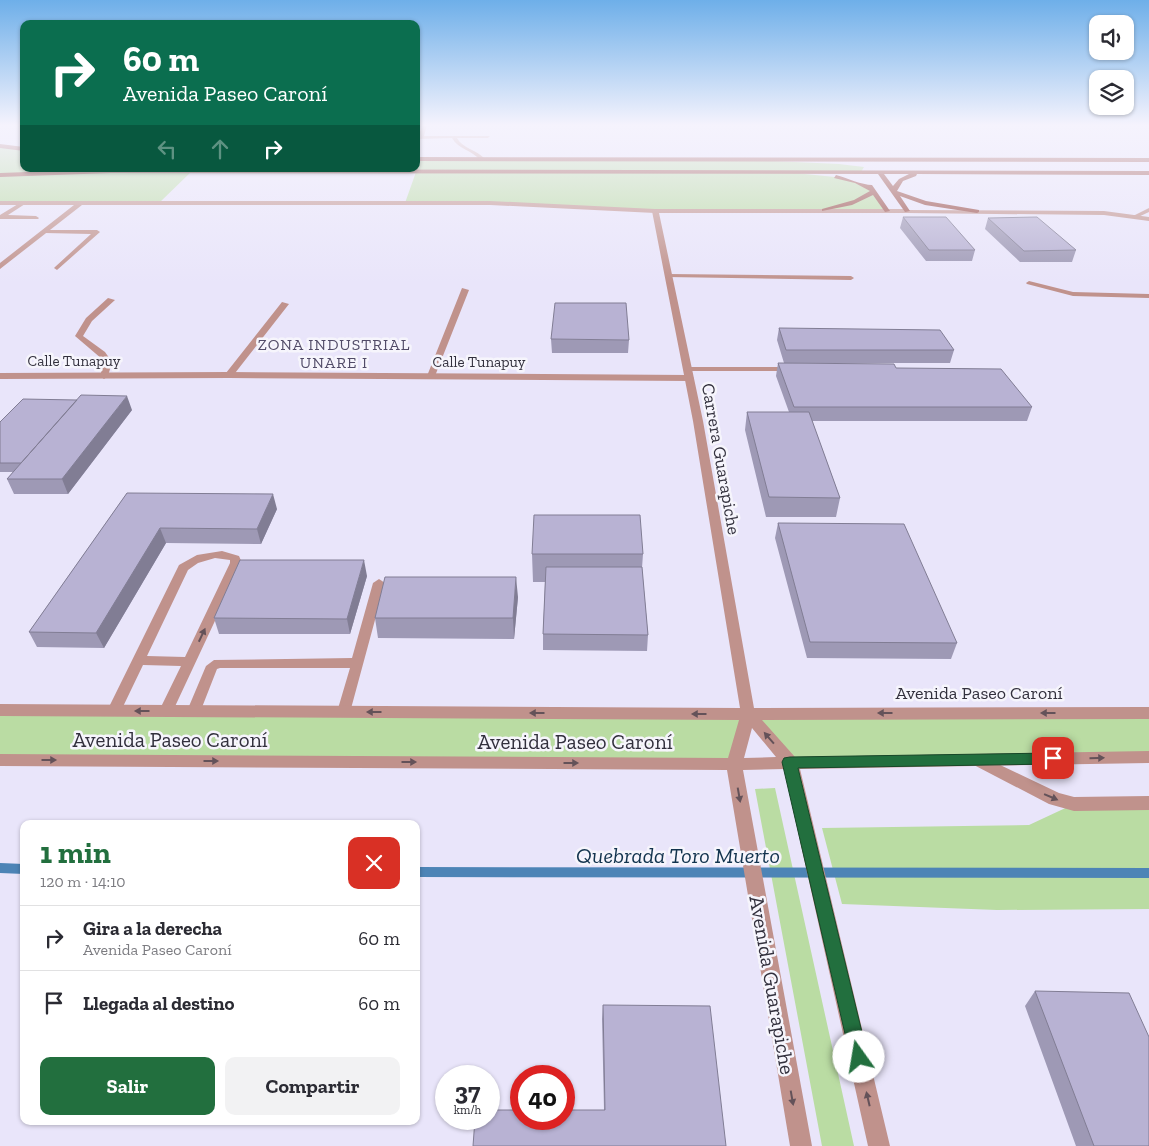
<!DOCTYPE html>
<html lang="es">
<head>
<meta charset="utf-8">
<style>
  :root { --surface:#fff; --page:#f2f2f3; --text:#2b2b33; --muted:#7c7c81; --line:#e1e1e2; --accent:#226f3e }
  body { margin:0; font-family:"Zilla Slab",serif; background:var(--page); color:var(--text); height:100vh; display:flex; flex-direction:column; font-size:19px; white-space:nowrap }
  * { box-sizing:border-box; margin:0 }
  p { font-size:16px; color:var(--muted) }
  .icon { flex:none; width:28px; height:28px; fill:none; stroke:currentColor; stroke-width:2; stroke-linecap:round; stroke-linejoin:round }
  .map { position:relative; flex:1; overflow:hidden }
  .sheet { position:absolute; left:20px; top:820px; width:400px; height:305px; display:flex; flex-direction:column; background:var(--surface); border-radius:10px; box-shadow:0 1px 4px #0004 }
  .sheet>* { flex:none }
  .guide { position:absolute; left:20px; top:20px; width:400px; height:152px; border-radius:10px; box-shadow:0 1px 4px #0004; background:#0b6e4f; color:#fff; overflow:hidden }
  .tools { position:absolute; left:1089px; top:15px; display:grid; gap:10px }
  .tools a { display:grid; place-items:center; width:45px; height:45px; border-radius:10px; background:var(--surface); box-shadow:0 1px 4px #0004; font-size:25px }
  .speed { position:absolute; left:435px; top:1065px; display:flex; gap:10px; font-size:25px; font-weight:700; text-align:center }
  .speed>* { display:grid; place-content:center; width:65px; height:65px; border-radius:50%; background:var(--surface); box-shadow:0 1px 4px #0004; line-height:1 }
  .speed small { font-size:12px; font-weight:400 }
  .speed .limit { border:8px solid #d22; background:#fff; color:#111 }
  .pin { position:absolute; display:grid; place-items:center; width:42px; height:42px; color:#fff; margin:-21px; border-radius:10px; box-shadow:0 2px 8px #0006 }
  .me { position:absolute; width:55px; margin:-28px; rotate:347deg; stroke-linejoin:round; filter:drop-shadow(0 0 4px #0008) }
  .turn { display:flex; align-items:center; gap:18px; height:105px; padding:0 20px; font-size:22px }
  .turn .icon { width:65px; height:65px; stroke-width:2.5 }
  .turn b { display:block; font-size:35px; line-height:42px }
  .lanes { display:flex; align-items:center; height:48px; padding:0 20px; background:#0003; justify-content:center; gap:25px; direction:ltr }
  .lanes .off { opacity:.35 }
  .round { display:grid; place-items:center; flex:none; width:52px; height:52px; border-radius:10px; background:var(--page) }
  .overview { display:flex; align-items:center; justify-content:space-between; height:85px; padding:0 20px }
  h1 { font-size:30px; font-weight:700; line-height:38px; color:var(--accent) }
  .button { display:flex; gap:10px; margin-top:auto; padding:10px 20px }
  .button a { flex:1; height:58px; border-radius:10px; background:var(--accent); color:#fff; font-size:20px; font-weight:700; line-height:58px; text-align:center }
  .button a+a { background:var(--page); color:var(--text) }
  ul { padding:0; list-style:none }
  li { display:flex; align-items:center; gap:15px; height:65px; padding:0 20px; border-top:1px solid var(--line) }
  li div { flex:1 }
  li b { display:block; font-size:19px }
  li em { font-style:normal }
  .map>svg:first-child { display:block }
  .green { fill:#badca3 }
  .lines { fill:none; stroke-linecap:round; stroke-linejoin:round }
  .stream { fill:#4d84b6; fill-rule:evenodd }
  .service { fill:#c0928c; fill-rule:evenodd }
  .minor { fill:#c0928c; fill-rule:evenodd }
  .tertiary { fill:#c0928c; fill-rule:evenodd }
  .primary { fill:#95473f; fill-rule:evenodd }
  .wall { fill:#9e99b5 }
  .shaded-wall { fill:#817d94 }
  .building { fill:#b8b2d3; stroke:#817d94 }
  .oneway { fill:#645259 }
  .route { fill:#226f3e; stroke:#164828 }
  .labels { text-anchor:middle; stroke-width:5; stroke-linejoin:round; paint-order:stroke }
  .far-street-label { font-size:15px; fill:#32303d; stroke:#f6f5fc }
  .far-quarter-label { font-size:16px; letter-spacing:1px; fill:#514b68; stroke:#f6f5fc }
  .street-label { font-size:18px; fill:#32303d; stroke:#f6f5fc }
  .near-street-label { font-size:21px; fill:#32303d; stroke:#f6f5fc }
  .near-water-label { font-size:22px; font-style:italic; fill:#12334e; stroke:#f6f5fc }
</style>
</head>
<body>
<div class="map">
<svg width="1149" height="1146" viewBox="0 0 1149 1146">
  <rect width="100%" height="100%" fill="#e9e5fa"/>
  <path class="green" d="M0,146L24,149V169H416V159L748,160L839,164L864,167L861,172L795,173L835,177L867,186L887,211H656L525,205L405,203L416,172L192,171L158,204L0,203Z
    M0,710L1149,713V757L790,762L748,714L734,764L0,760Z
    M775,788L854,1146H822L755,789Z
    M1149,803V909L997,910L842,904L822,828L1029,825L1074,804Z"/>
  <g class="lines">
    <path class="stream" d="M0,863L24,864V874L0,873Z
      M416,867L1149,868V878L416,877Z"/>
    <path class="service" d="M424,124L427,125L424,136H490L488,138H457C462,148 477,150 485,159L480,160C472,150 458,149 452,138L416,139Z
      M23,201L25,204L8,215L36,216L39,218L38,219H0V215Z
      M1149,208V212L1136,218L1133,216Z
      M43,230H97L100,232L57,270L54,268L55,267L91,234L45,233L43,232Z
      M669,274L851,276L854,278L851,280L667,277V275Z
      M1029,281L1073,292L1149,294V298L1073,296L1027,284L1026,283Z
      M462,288L469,290L435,376L434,378H428L427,376Z
      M108,298L115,300L92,321L83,336L105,352L112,362L108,376L104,379L100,376L104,362L102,359L75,336L86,318Z
      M282,302L289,304L232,377H226V373Z
      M684,367H793L797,369L793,371H687L683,369Z
      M222,551L239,556L242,563L171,715L166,716L161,715L159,711L181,666L143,665L119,715L114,716L109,715L107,711L179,565L197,555ZM215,558L230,560V563L185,657L147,656L188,570L198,563Z
      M379,579L385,583L349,716L344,717L339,716L337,712L350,668H220L217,669L199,715L194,716L189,715L187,711L206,666L214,660L352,658L373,583Z"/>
    <path class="minor" d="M0,201H490L655,209L658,211L655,213L490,205H82L0,269V263L74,205H0Z
      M905,210L1104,211L1149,217V221L1104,215L907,213L905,212Z
      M229,372L689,375L694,378L689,381L229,378L0,379V373Z
      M977,754L1059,793L1074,797L1149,796V810L1074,811L1049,804L972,764L969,760L972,756Z"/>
    <path class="tertiary" d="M655,209H907L910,211L907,213H659L703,421L754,708L1149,707V719L762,720L795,757L1149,751V763L800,769L890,1146H868L784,769L743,770L812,1146H790L727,770L0,766V754L728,758L739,720L0,716V704L740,708L693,421L652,211ZM752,728L776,757L744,758Z"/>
    <path class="primary" d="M0,144L24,147V151L0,148Z
      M416,157L1149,158V162L416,161Z
      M111,169L1149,171V175L917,174L916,176L903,181L897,191L926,201L979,210V212L977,213L925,205L900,196L910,211L905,212L878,174L111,173L0,177V173ZM884,174H909L899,179L893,186Z
      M836,175C847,178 862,185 872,185L890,211L885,212L873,195L852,205L822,211V209L854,200L870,191L855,183L834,178Z"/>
  </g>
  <path class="wall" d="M903,217L975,250L972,261H926L900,228Z
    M988,218L1076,250L1072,262H1020L985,229Z
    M779,328L954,350L950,363H784L777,340Z
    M551,339L629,340L628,353H552Z
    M778,363L896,368L1032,407L1027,421H812L840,498L836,517H766L745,430L747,412H789L776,376Z
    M132,410L68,494H14L7,479L13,472H0V422Z
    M127,493L277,509L261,544L166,543L104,648L37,647L29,632Z
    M778,523L957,643L951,659L807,658L775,538Z
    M532,554H643L642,568L648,635L647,651L543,650V634L545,582H533Z
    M367,576L350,634H219L214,618Z
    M518,597L514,639L378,638L375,618Z
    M1035,991L1149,1146H1076L1025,1006Z
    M603,1005L726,1146L604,1110L602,1019Z"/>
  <path class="shaded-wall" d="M127,396L132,410L68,494L62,479Z
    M273,494L277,509L261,544L257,529Z
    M160,528L166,543L104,648L96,633Z
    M364,560L367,576L350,634L347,619Z
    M516,577L518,597L514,639L513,618Z"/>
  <path class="building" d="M903,217H946L975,250H929Z
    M1037,217L1076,250L1024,251L988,218Z
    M555,303H626L629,340L551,339Z
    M779,328L940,330L954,350H786Z
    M778,363L894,364L896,368L1001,369L1032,407H794Z
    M81,395L127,396L62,479H7Z
    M23,399L77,400L21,463H0V422Z
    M747,412H809L840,498L769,497Z
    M127,493L273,494L257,529L160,528L96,633L29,632Z
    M534,515H640L643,554H532Z
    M778,523L904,524L957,643L810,642Z
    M240,560H364L347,619L214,618Z
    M546,567H642L648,635L543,634Z
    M385,577H516L513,618H375Z
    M1035,991L1129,993L1149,1037V1146H1094Z
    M603,1005L710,1006L726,1146H473L475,1119H489V1110H521V1119H564V1110H605Z"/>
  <defs><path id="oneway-solid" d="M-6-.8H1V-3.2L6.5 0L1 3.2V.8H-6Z" transform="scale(1.25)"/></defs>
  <g class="oneway">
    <use href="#oneway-solid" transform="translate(202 635) rotate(-65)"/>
    <use href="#oneway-solid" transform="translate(142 711) rotate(-180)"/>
    <use href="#oneway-solid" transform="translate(374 712) rotate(-180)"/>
    <use href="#oneway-solid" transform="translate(537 713) rotate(-180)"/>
    <use href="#oneway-solid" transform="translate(885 713) rotate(180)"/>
    <use href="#oneway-solid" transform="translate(1048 713) rotate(180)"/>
    <use href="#oneway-solid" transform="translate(699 714) rotate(-180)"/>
    <use href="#oneway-solid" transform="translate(769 738) rotate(-131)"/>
    <use href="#oneway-solid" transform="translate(1097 758) rotate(-1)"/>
    <use href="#oneway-solid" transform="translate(49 760)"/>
    <use href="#oneway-solid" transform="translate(211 761)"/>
    <use href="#oneway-solid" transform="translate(409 762)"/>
    <use href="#oneway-solid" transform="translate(571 763)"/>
    <use href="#oneway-solid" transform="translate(739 795) rotate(80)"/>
    <use href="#oneway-solid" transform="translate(1051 797) rotate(23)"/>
    <use href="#oneway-solid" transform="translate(792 1098) rotate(80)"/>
    <use href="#oneway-solid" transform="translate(868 1099) rotate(-103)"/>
  </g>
  <linearGradient id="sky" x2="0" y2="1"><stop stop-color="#6eafe9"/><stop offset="0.44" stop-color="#f5f3fd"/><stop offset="1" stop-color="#f5f3fd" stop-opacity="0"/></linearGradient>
  <rect width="1149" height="284" fill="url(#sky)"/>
  <path class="route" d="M1053,753L1058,755L1060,758L1058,762L1053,764L798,768L868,1057L865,1064L859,1066L852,1064L782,762L784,758L790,757Z"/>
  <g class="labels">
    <g class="far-street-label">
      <text x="74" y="366">Calle Tunapuy</text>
      <text x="479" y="367">Calle Tunapuy</text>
    </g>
    <g class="far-quarter-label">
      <text x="334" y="350">ZONA INDUSTRIAL<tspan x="334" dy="18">UNARE I</tspan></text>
    </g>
    <g class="street-label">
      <text transform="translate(721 459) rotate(80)" y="6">Carrera Guarapiche</text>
      <text x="979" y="699">Avenida Paseo Caroní</text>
    </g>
    <g class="near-street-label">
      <text x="170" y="747">Avenida Paseo Caroní</text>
      <text x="575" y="749">Avenida Paseo Caroní</text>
      <text transform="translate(772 985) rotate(80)" y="7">Avenida Guarapiche</text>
    </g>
    <g class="near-water-label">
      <text x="678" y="863">Quebrada Toro Muerto</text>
    </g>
  </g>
</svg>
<div class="tools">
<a><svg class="icon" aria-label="sound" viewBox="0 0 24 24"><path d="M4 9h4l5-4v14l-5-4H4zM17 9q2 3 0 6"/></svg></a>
<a><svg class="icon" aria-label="layers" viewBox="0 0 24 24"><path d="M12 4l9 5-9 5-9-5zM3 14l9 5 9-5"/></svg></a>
</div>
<div class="speed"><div>37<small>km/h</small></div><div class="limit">40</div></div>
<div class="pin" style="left:1053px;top:758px;background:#d93025"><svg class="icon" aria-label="arrive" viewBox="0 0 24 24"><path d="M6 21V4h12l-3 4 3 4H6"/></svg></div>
<svg class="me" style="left:859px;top:1057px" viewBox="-20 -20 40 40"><circle r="19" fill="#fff"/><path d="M0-13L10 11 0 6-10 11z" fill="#226f3e"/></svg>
<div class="guide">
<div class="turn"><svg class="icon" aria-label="right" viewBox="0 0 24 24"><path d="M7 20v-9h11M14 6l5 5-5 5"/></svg><div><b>60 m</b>Avenida Paseo Caroní</div></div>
<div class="lanes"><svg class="icon off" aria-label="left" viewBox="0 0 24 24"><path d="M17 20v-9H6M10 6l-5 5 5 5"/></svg><svg class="icon off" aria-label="ahead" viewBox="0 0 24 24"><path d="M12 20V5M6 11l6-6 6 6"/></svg><svg class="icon" aria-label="right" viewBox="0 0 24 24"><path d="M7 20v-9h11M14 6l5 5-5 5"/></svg></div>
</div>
<section class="sheet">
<div class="overview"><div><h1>1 min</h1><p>120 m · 14:10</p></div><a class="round" style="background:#d93025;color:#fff"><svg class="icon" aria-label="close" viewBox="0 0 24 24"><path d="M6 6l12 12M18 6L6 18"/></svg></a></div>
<ul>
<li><svg class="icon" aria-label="right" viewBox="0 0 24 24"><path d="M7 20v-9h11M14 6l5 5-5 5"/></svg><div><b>Gira a la derecha</b><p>Avenida Paseo Caroní</p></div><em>60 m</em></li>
<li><svg class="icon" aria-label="arrive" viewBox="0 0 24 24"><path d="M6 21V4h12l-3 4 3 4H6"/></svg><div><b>Llegada al destino</b></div><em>60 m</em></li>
</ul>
<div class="button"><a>Salir</a><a>Compartir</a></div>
</section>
</div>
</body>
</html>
